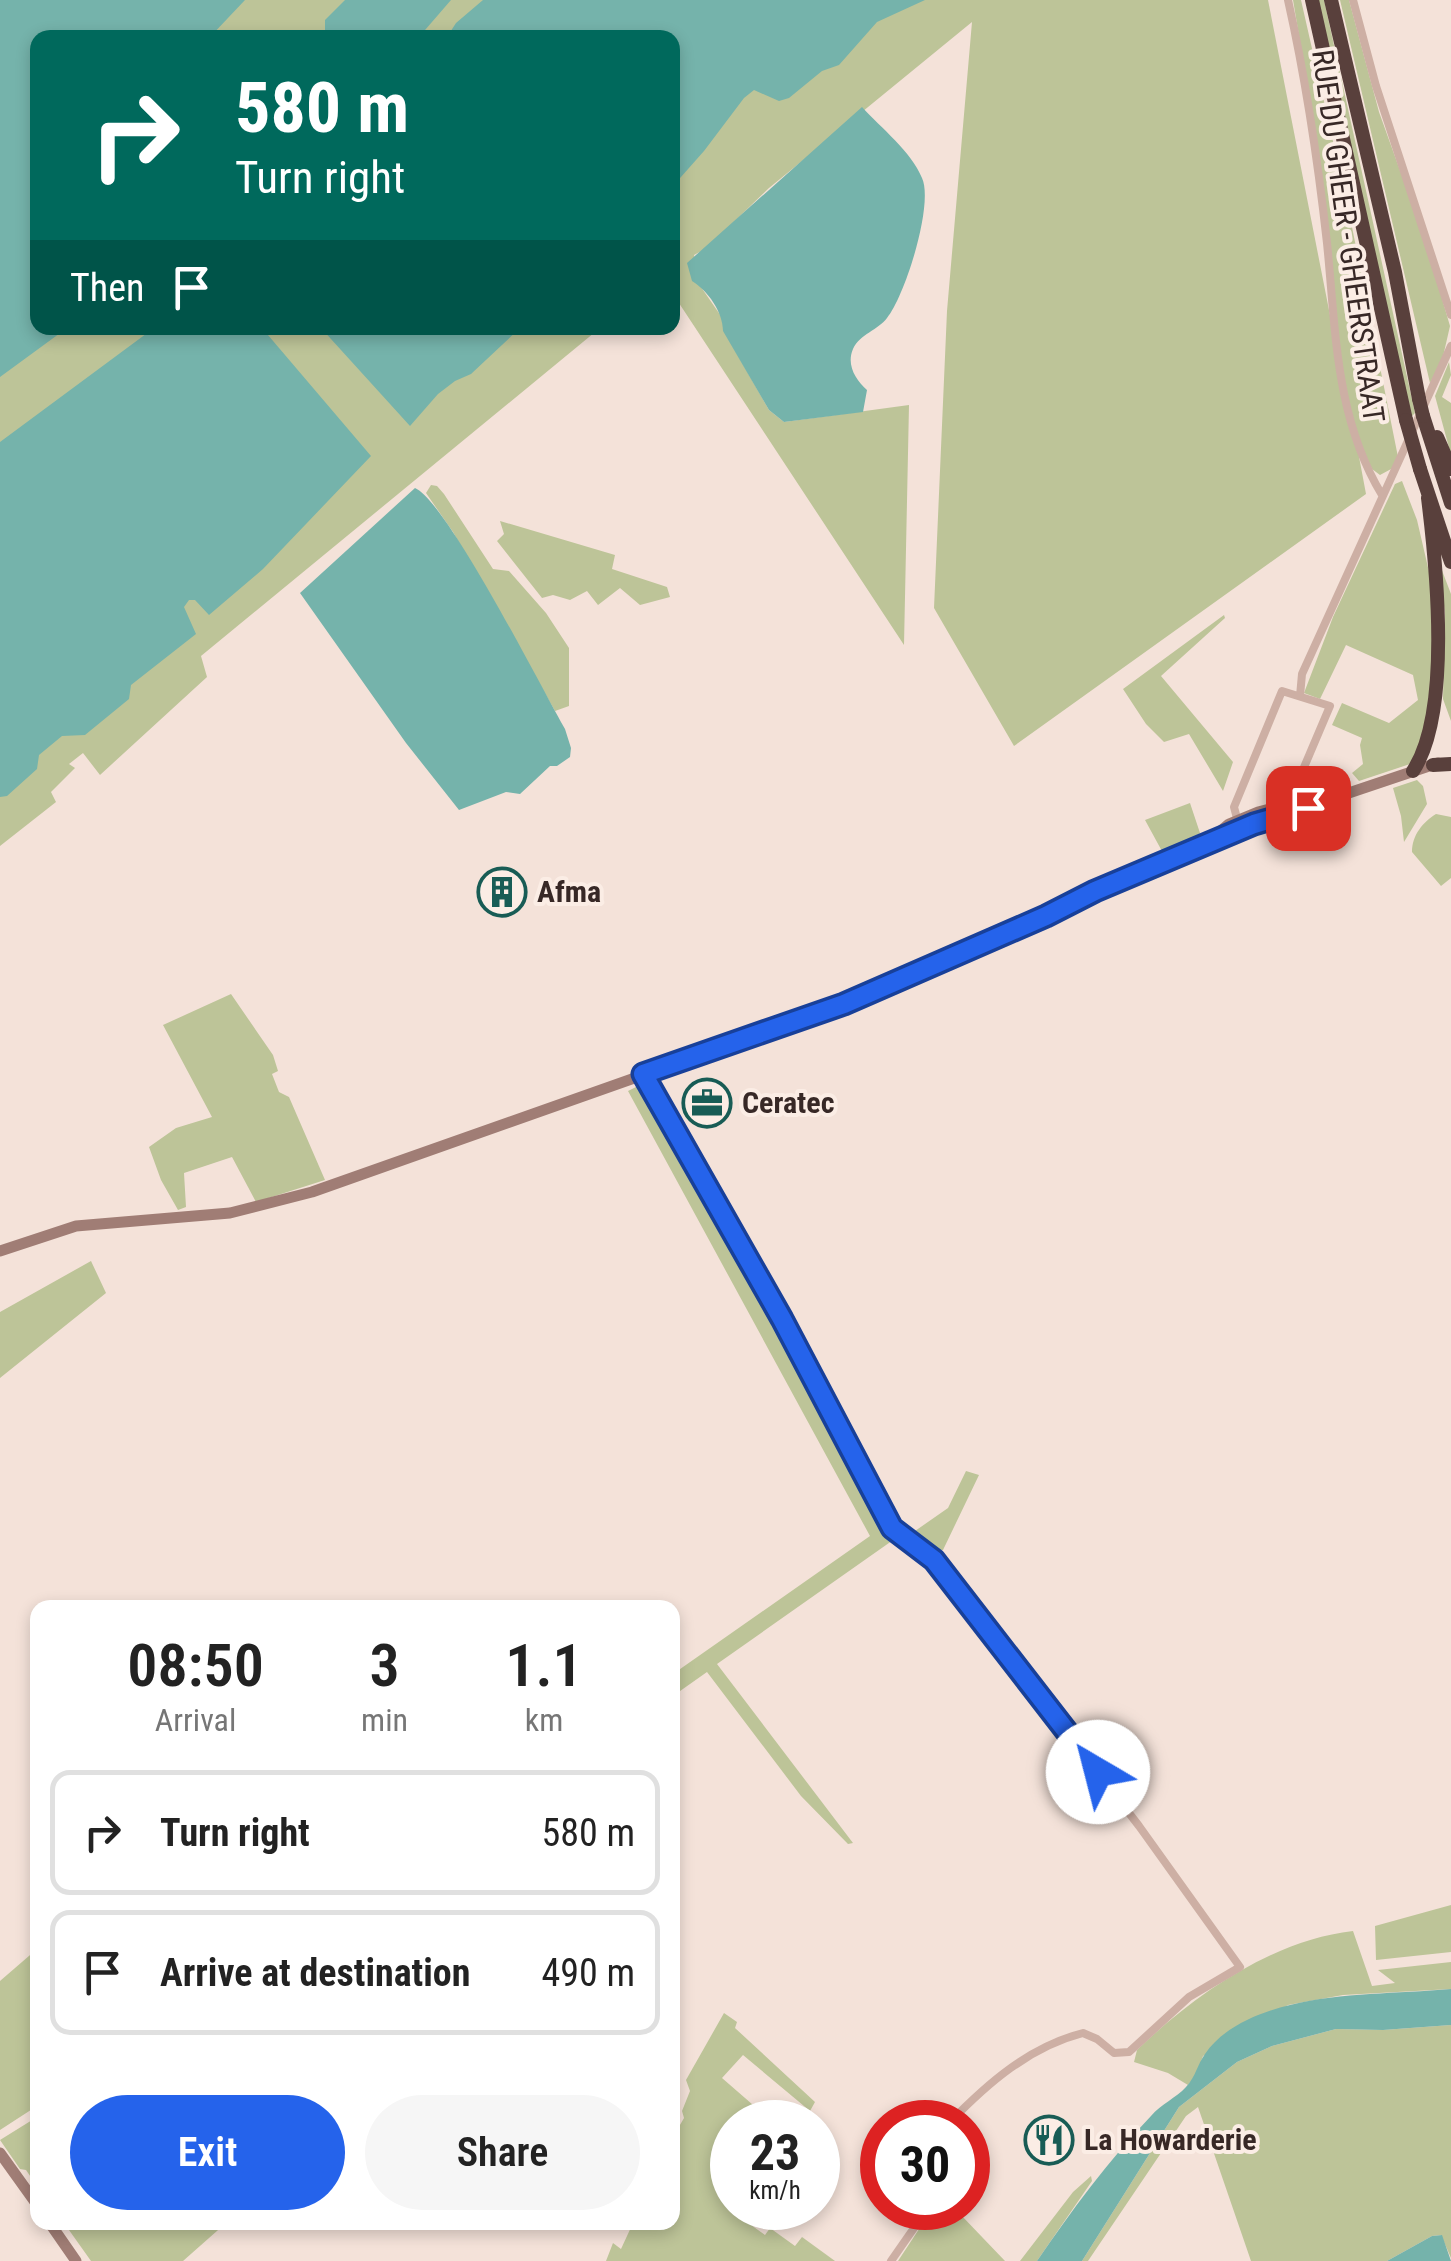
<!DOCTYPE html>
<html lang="en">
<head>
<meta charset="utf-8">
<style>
  :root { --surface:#fff; --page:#f6f6f6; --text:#222; --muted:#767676; --line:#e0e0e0; --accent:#2563eb }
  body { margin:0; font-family:"Roboto Condensed",sans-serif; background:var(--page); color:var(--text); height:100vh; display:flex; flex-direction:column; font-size:38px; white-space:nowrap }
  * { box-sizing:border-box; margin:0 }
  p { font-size:32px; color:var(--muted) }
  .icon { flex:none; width:55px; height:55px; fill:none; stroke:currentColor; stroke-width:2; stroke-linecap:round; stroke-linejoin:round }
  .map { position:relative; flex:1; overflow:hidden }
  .sheet { position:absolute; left:30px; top:1600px; width:650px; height:630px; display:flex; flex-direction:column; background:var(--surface); border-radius:20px; box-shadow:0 5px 15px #0003 }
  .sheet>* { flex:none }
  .top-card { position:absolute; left:30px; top:30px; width:650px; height:305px; border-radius:20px; box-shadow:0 5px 15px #0003; background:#00695c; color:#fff; overflow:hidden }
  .speed { position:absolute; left:710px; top:2100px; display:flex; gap:20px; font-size:50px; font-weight:700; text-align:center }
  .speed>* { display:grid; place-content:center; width:130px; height:130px; border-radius:50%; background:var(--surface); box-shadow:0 5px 15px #0003; line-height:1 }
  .speed small { font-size:25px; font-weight:400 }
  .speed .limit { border:15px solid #d22; background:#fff; color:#111 }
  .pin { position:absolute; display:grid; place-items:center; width:85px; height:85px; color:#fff; margin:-42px; border-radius:20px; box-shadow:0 5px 15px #0006 }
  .me { position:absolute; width:110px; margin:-55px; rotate:323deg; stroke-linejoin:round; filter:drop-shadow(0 0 8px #0008) }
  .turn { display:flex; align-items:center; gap:35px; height:210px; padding:0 40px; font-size:45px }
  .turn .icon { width:130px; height:130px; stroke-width:2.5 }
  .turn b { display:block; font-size:70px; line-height:85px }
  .then { display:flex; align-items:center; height:95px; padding:0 40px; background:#0003; gap:20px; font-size:38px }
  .eta { display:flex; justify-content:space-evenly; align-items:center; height:170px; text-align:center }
  .eta b { font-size:60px; font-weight:600; line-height:70px }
  .primary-button { display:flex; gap:20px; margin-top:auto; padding:20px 40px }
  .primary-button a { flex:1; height:115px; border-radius:60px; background:var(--accent); color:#fff; font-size:40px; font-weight:600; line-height:115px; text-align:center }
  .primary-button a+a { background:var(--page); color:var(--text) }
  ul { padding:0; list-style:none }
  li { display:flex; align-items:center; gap:30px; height:125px; margin:0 20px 15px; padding:0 20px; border:5px solid var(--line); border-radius:20px }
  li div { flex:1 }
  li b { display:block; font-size:38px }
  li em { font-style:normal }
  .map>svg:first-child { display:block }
  .green { fill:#bdc498 }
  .water { fill:#75b3ab }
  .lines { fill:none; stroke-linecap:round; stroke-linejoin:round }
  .street { stroke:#cdafa4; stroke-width:8 }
  .secondary { stroke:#a07d75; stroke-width:11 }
  .highway { stroke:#59403c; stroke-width:14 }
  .highway-bridge { stroke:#59403c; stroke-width:14 }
  .route-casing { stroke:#184099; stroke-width:25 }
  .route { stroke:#2563eb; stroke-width:18 }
  .labels { text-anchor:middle; stroke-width:8; stroke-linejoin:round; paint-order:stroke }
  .street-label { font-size:30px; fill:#372826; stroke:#fbede5 }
  .poi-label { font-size:30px; font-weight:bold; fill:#372826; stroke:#fbede5; text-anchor:start }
</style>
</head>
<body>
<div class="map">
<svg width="1451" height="2261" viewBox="0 0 1451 2261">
  <rect width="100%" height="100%" fill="#f4e2d9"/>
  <path class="green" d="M0,0H1268L1340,366L1314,125L1293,0H1301L1349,212L1398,457L1393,468L1380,475L1372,469L1354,430L1366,494L1014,746L934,608L947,311L972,22L769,188L707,248L694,255L701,287L723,319L724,331L769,410L784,422L909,405L904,645L673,294L672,38H38V328H600L201,656L207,677L100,775L83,753L69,764L75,768L51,792L56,802L0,846Z
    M1317,0H1324L1415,413L1410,418Z
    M1340,0H1349L1379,112L1425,240L1450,326L1442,361L1430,383Z
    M1449,362L1451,375L1442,397L1451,403V455L1435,396Z
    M1402,481L1417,520L1433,589V704L1413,763L1359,781L1352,773L1363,764L1360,745L1362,738L1332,725L1342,703L1389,723L1418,700L1413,675L1346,645L1320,699L1304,693L1333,617L1395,484Z
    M431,485L437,486L444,494L493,569L509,571L546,613L569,648V706L555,711L453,532L426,493Z
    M500,521L615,555L612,569L667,587L670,597L640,605L620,588L598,605L587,591L570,600L553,595L542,598L497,541L504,534Z
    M1438,560L1451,594V721L1443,699L1445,613Z
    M1224,615L1225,618L1161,676L1233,762L1223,791L1189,734L1164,742L1146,724L1123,689Z
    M1417,780L1423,786L1427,804L1404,842L1401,816L1393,788Z
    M1190,803L1200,833L1194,842L1163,853L1145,820Z
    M1436,814L1451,817V878L1441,886L1412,852C1412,835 1423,822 1436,814Z
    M231,994L273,1055L278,1071L272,1074L279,1092L289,1097L325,1180L256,1202L232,1157L184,1173L186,1207L178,1210L161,1180L149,1147L176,1128L212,1117L163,1025Z
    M638,1086L887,1530L896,1538L717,1664L853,1843L848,1844L801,1796L707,1672L673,1696V1674L870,1536L628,1091Z
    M91,1261L106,1293L0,1378V1312Z
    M966,1471L979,1475L943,1550H928L905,1538L948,1508Z
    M1451,1905V1952L1376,1960L1375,1926Z
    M1353,1931L1372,1986L1395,1983L1378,1970L1451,1962V1989L1343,1995L1288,2005L1203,2056L1196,2076L1188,2085L1168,2073L1134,2062L1137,2050C1194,1995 1273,1940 1353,1931Z
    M37,1949V2106L0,2130V1981Z
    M724,2013L737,2022L735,2028L815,2102L810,2111L743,2055L722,2078L768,2118L765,2122H732V2208H742L756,2218L751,2225L765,2235L770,2228L795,2246L802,2237L835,2261H606L613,2243L621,2249L633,2223L643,2226L645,2223L672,2222L673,2137L684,2118L682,2111L690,2091L686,2080Z
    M1451,2025V2258L1441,2235L1432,2236L1387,2261H1251L1198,2107L1186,2116L1088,2261H1082L1179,2107L1237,2062L1272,2046L1336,2029L1383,2030Z
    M37,2117V2186L26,2170L20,2169L0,2140Z
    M1091,2176L1092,2181L1037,2261H1020L1073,2192Z
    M929,2208H960V2214L1005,2261H898L927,2217L937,2223L943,2216Z
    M64,2223H226L183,2261H91Z"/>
  <path class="water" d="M0,0H245L210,37L38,38V328H67L0,377Z
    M345,0H451L419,37H329L325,32V20Z
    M483,0H925L877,22L839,65L822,71L789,98L779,101L754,90L744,98L704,151L673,186L672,38L447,37L456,23Z
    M862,107C881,128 911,151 922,178C934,204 905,296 887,318C878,330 860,334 853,349C846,365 856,380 867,390L863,412L784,422L769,410L723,331C723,312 708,291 692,281L687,263Z
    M154,328H262L371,456L263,569L209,615L195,600H189L184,607L196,634L131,685L129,699L85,735L62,736L39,755L37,769L7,796L0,797V442Z
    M321,328H520L471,374L455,381L438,394L410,426Z
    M415,488C447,502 541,687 565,729L571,748L570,757L557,766H550L520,794L506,792L459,810L406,743L300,593Z
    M1451,1989V2025L1383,2030L1336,2029L1272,2046L1237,2062L1179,2107L1082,2261H1037C1072,2210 1108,2161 1151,2116C1161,2104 1176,2098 1186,2087C1196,2076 1197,2065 1205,2054C1223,2027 1260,2012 1290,2005C1343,1992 1397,1994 1451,1989Z
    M1442,2235L1451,2261H1387L1432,2236Z"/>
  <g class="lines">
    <path class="street" d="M1288,0C1306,80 1318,162 1327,243C1336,331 1335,417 1382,495
      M1353,0L1376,86L1451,315
      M1300,696L1302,674L1451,346
      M1238,822L1234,807L1282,691L1330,706L1288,805
      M643,1074L782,1319L882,1511L900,1538L934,1560L1139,1826L1240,1967L1189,1997L1129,2052L1114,2053L1097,2039L1083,2033C1029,2047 988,2083 950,2122
      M891,2261L921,2218L924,2208"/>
    <path class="secondary" d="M1208,842L1229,824L1258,812L1281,806L1316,804L1438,763
      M0,1251L76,1226L230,1213L312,1192L844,1004L1245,828L1316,804
      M0,2153L38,2206
      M49,2222L76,2261"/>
    <path class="highway" d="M1312,0L1406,420
      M1331,0L1395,272L1419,399
      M1423,416L1451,503
      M1437,437L1451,469
      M1420,469L1451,562
      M1433,765L1451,764
      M1413,771C1451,713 1437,570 1428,498"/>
    <path class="highway-bridge" d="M1419,399L1423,416
      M1406,420L1420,469"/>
  </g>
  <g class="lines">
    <g class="route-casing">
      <path id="route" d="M1098,1772L934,1560L892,1528L782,1319L643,1074L844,1004L1046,916L1095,891L1254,824L1308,808"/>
    </g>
    <use href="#route" class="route"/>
  </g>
  <defs>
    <g id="building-ring" transform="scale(2.5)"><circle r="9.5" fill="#fbede5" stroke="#185c55" stroke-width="1.5"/><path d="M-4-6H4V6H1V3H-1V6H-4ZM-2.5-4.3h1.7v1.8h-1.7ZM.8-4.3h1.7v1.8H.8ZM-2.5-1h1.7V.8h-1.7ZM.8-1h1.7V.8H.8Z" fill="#185c55"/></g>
    <g id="office-ring" transform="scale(2.5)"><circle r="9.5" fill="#fbede5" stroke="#185c55" stroke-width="1.5"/><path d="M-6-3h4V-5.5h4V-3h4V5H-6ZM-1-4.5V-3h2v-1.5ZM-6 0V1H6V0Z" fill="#185c55"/></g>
    <g id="restaurant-ring" transform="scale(2.5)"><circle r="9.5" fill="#fbede5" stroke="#185c55" stroke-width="1.5"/><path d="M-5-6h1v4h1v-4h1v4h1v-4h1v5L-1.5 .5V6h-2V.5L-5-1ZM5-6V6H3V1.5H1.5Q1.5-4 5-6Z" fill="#185c55"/></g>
  </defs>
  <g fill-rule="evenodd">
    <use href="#building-ring" x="502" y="892"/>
    <use href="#office-ring" x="707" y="1103"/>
    <use href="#restaurant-ring" x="1049" y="2140"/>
  </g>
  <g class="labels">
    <g class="street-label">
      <text transform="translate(1348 236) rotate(82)" y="10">RUE DU GHEER - GHEERSTRAAT</text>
    </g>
    <g class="poi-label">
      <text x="537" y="902">Afma</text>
      <text x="742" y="1113">Ceratec</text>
      <text x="1084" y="2150">La Howarderie</text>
    </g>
  </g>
</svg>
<div class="speed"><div>23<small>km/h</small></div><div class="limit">30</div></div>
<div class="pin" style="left:1308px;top:808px;background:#d93025"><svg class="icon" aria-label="arrive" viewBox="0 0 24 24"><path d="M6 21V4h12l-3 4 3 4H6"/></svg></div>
<svg class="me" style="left:1098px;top:1772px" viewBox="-20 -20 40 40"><circle r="19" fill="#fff"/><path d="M0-13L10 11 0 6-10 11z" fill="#2563eb"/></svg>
<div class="top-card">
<div class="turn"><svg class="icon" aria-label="right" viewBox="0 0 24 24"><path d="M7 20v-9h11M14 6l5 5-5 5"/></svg><div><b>580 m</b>Turn right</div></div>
<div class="then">Then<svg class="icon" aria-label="arrive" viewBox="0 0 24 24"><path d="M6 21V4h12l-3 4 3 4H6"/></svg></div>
</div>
<section class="sheet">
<div class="eta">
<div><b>08:50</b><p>Arrival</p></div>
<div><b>3</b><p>min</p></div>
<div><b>1.1</b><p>km</p></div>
</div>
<ul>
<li><svg class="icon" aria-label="right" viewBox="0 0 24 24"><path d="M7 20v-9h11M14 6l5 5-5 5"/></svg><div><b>Turn right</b></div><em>580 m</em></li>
<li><svg class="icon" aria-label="arrive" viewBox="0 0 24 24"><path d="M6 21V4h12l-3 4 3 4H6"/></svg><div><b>Arrive at destination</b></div><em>490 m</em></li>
</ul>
<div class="primary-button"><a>Exit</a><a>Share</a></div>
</section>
</div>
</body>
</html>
